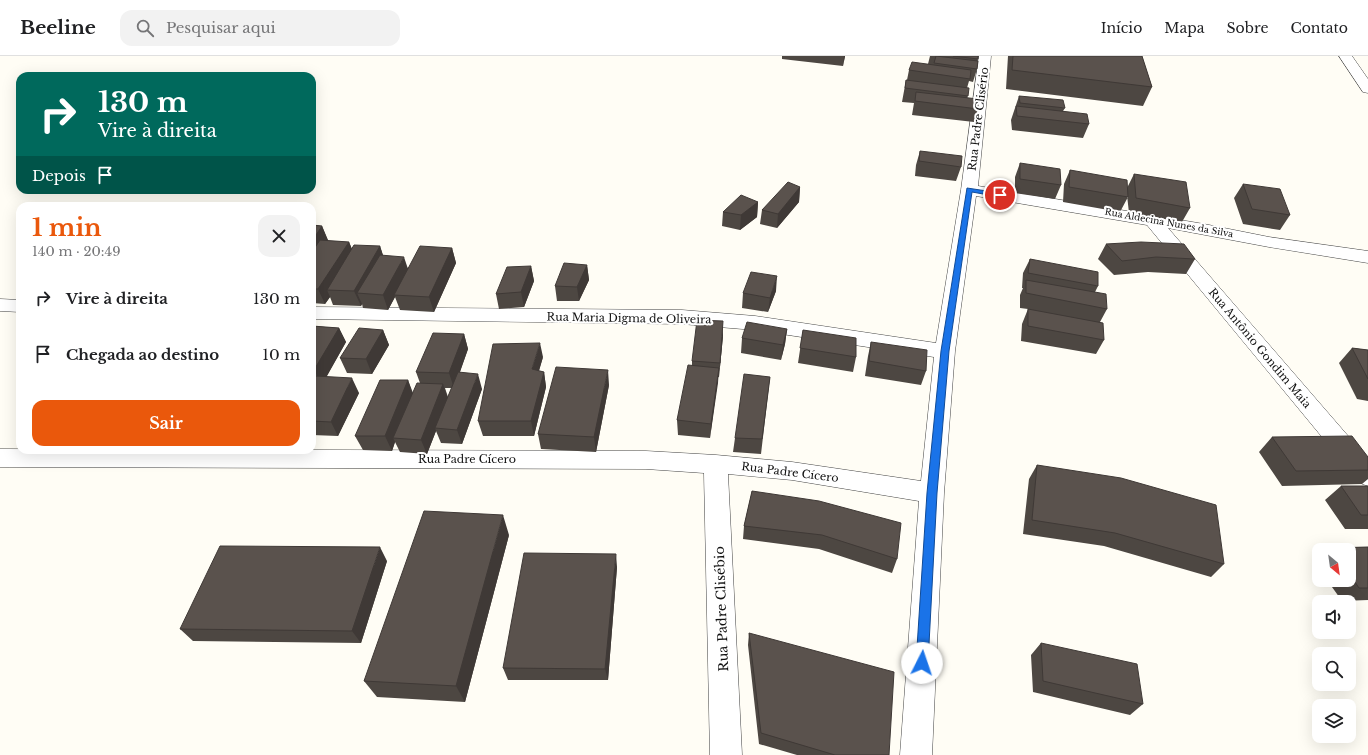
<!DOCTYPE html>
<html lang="pt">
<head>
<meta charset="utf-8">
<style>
  :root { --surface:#fff; --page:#f2f2f2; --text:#202124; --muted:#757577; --line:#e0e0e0; --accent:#ea580c }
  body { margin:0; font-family:"Libre Baskerville",serif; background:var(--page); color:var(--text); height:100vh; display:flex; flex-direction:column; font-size:15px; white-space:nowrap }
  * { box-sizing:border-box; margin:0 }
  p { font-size:13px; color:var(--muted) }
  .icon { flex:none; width:22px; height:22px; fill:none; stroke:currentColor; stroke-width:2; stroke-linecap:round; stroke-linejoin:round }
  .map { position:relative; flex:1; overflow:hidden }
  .sheet { position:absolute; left:16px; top:146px; width:300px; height:252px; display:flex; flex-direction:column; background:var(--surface); border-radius:12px; box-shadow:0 4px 16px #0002 }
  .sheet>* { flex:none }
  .banner { position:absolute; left:16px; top:16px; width:300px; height:122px; border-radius:12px; box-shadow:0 4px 16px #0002; background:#00695c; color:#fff; overflow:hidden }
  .needle { width:26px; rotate:151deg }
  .controls { position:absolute; left:1312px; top:487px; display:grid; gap:8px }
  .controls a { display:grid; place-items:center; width:44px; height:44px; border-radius:8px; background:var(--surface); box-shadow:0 4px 16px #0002; font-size:20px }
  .pin { position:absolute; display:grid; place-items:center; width:34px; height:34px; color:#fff; margin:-17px; border:2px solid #fff; border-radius:50%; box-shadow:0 1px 4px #0007 }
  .me { position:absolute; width:44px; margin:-22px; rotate:4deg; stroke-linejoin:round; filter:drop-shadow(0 0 3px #0008) }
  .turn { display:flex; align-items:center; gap:14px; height:84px; padding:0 16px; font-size:18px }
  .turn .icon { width:52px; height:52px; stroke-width:2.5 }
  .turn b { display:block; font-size:28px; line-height:34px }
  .then { display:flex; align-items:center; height:38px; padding:0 16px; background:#0003; gap:8px; font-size:15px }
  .round { display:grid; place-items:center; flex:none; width:42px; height:42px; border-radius:12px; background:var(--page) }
  .head { display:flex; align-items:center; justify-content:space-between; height:68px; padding:0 16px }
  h1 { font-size:24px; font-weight:700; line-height:30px; color:var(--accent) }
  .primary-button { display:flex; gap:8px; margin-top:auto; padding:8px 16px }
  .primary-button a { flex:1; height:46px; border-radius:12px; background:var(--accent); color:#fff; font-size:16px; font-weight:700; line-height:46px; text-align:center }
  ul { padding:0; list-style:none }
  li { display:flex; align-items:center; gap:12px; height:56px; padding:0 16px }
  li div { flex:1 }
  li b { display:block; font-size:15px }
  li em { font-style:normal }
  header { display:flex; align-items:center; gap:24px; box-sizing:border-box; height:56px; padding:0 20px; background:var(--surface); border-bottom:1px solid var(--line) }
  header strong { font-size:19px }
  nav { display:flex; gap:22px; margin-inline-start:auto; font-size:14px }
  .search { width:280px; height:36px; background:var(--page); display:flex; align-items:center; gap:10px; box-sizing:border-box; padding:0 14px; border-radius:12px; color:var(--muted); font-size:15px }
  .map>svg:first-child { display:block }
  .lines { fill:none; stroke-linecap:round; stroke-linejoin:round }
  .street-casing { stroke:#444; stroke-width:1 }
  .street { fill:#fff; fill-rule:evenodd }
  .wall { fill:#4d4742; fill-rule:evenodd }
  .shaded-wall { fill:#3f3936 }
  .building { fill:#5a524d; stroke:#3f3936 }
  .route { fill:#1a73e8; stroke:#114b97 }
  .labels { text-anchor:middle; stroke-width:4; stroke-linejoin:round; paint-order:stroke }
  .far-street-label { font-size:9px; fill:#111; stroke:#fff }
  .street-label { font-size:11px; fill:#111; stroke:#fff }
  .near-street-label { font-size:13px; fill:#111; stroke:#fff }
</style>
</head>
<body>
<header>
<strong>Beeline</strong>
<div class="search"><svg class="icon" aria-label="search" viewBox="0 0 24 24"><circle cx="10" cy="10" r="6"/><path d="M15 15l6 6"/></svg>Pesquisar aqui</div>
<nav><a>Início</a><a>Mapa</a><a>Sobre</a><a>Contato</a></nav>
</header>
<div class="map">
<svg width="1368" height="699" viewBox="0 0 1368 699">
  <rect width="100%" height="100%" fill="#fffdf5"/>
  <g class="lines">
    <g class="street-casing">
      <path id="street" d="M979,0H991L978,130L1204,168L1269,181L1368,195V207L1269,191L1168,172L1368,403V430L1360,427L1147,169L976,140L955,295L944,437L932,699H900L919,445L792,424L728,418L742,699H710L704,417L646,413L0,411V393L646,395L716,399L792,406L921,425L934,301L755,274L682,268L312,263V251L682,254L755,260L936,287L961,134Z
        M1339,0H1352L1368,23V37L1363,36Z
        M0,243L20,244V256L0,255Z"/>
    </g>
    <use href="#street" class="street"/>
  </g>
  <path class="wall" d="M782,0H845L843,10L782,3Z
    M930,0H978L977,13L973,26L969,25L967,32L968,40L967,41L978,53L974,66L912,59L914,47L902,46L906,24H907L909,14L928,8Z
    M1008,0H1142L1152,31L1143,50L1006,33Z
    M1019,40L1065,52L1063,55L1089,68L1083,82L1012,74L1011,64Z
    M920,95L961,111L956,125L915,120L916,109Z
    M1020,107L1061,129L1055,143L1015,137V121Z
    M1070,114L1127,132L1134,118L1190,152L1182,166L1129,157L1127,139L1128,141L1120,156L1063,146L1064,128Z
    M1243,128L1290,159L1280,174L1243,168L1234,142Z
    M800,131L799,146L777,172L760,168L762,154Z
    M758,146L757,161L740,174L722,170L723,156Z
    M312,169L322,170L328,185L349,186L352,193L380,190L383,200L408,212L452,192L456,207L434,256L400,254L395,241L388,254L363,252L362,248L361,250L333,249L330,241L325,248L312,247Z
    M1106,188L1195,203L1186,218L1148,216L1114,219L1098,203Z
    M1030,203L1098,230L1095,236L1107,253L1100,266L1104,284L1096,298L1021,285L1022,268L1028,253L1020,252V239L1023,232H1022L1023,217Z
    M587,209L589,224L579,245H557L555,230Z
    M531,210L534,225L524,251L499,253L496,238Z
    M776,235L768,256L742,252L743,237Z
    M312,270L339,272L346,286L326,321L359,337L338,380L312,379Z
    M787,273L785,288L781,304L741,297L742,282Z
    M383,274L389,289L372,318L347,317L340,302Z
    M803,274L856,301L853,316L798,307Z
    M464,278L468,293L460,316L482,333L462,388L441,387L436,375L427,398L400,396L395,386L392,395L363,394L355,380L408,324L413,337L420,327L416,316ZM445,332H452L448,341Z
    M723,280L719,321H718L710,382L678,379L677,364L692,310V305Z
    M871,286L926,315L921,329L865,320L868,300Z
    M1352,292L1368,294V345L1357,343L1339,307Z
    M543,301L539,315L544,316L546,331L534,380H483L478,365Z
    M770,321L761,398L733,396L735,382Z
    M609,329L596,396L541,393L538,378Z
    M1272,381L1368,401V423L1362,428L1282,430L1259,396Z
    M252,394H285L284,396L253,395Z
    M1037,409L1224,508L1211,521L1104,490L1023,478L1029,423Z
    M1341,430H1368V473H1345L1325,444Z
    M752,435L897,503L892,517L819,493L743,483L744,470Z
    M509,479L465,646L377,641L364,625Z
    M1368,491V544L1342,545L1327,524H1349V494H1330L1332,492Z
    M1319,503V511L1315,506Z
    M387,505L361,587L193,585L180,573Z
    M617,511L608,624H508L503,612Z
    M749,577L889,699H797L759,688L748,589Z
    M1041,587L1143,648L1130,659L1033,636L1031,599Z"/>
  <path class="shaded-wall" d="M844,0H845L843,10Z
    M800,131L799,146L777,172L778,158Z
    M758,146L757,161L740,174L741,159Z
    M322,170L328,184L314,207L312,203V185Z
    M349,186L355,201L327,234L330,241L325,248L318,233Z
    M380,190L385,205L357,237L362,248L361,250L354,235Z
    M452,192L456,207L434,256L429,241Z
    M404,201L409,216L394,239L395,241L388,254L383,239Z
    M587,209L589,224L579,245L577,231Z
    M531,210L534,225L524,251L521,236Z
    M777,220L776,235L768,256L770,242Z
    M723,265V280L719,321Z
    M339,272L346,286L322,329L314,314Z
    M787,273L785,288L781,304L783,289Z
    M383,274L389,289L372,318L366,303Z
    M464,278L468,293L454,332L449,317Z
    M540,287L543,301L535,327L532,313Z
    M719,312L718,327L710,382L711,368Z
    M608,314L609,329L596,396L594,381Z
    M544,316L546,331L534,380L531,365Z
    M478,318L482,333L462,388L457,374Z
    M352,322L359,337L338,380L331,366Z
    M408,324L413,339L393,382L395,386L392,395L385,380Z
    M443,328L448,343L435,372L436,375L427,398L421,384Z
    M503,459L509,479L465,646L456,630Z
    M380,491L387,505L361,587L352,575Z
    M616,498L617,511L608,624L605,613Z"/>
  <path class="building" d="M936,0L978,5L977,13L934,7Z
    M953,0H978V3Z
    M1013,0H1142L1152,31L1012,14Z
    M912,6L971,14L970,23L909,14Z
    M906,24L969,32L968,40L905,32Z
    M916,36L978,43V53L915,45Z
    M1019,40L1063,44L1065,52L1020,47Z
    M1016,50L1087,58L1089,68L1017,60Z
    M920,95L962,100L961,111L919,105Z
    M1020,107L1060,113L1061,129L1020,123Z
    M1070,114L1127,124L1128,141L1069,131Z
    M1134,118L1186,126L1190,152L1136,142Z
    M788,126L800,131L778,158L762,154Z
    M1243,128L1280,133L1290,159L1252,153Z
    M741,139L758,146L741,159L723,156Z
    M312,169L322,170L312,185Z
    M320,184L349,186L318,233H312V196Z
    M1141,186L1184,188L1195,203L1156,201L1122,205L1106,188Z
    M354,189L380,190L354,235L327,234Z
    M420,190L452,192L429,241L394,239Z
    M380,199L404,201L383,239L357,237Z
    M1030,203L1098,216V230L1028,217Z
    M564,207L587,209L577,231L555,230Z
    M531,210L521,236L496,238L507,211Z
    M751,216L777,220L770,242L743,237Z
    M1026,224L1106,238L1107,253L1026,237Z
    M1028,253L1103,267L1104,284L1028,270Z
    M697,264L723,265L720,307L692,305Z
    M747,266L787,273L783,289L742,282Z
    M312,270L339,272L314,314H312Z
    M359,272L383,274L366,303L340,302Z
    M803,274L856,282V301L800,292Z
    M433,277L464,278L449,317L416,316Z
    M871,286L927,294L926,315L869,305Z
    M540,287L532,313L544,316L531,365H478L493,288Z
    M1352,292L1368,294V323Z
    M688,309L719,312L711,368L677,364Z
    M556,311L608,314L594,381L538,378Z
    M458,316L478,318L457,374L435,372Z
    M744,318L770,321L762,383L735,382Z
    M316,320L352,322L331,366L312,365V328Z
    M380,324H408L385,380H355Z
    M417,327L443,328L421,384L393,382Z
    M1352,380L1368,401V414L1296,415L1272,381Z
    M1037,409L1121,422L1216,449L1224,508L1115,477L1032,464Z
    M1341,430H1368V459H1361Z
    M752,435L819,445L901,467L897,503L822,479L744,470Z
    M424,455L503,459L456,630L364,625Z
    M220,490L380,491L352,575L180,573Z
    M1368,491V532H1359L1349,517V494H1333L1332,492Z
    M524,497L616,498L605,613L503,612Z
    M749,577L894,616L889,699H835L761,677Z
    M1041,587L1137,608L1143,648L1043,625Z"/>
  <path class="route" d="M967,132L1000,137L1003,139L1000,141L972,136L949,295L937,437L928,607L926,611L922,612L918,611L916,607L927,437L941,295Z"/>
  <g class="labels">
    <g class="far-street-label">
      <text transform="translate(1169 167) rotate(10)" y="3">Rua Aldecina Nunes da Silva</text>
    </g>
    <g class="street-label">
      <text transform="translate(978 63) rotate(-83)" y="4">Rua Padre Clisério</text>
      <text transform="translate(629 262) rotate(1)" y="4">Rua Maria Digma de Oliveira</text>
      <text transform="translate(1260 292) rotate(50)" y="4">Rua Antônio Gondim Maia</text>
      <text x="467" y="407">Rua Padre Cícero</text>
      <text transform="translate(790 416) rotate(7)" y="4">Rua Padre Cícero</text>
    </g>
    <g class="near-street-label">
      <text transform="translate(721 553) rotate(-92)" y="5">Rua Padre Clisébio</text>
    </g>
  </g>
</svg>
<div class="controls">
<a><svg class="needle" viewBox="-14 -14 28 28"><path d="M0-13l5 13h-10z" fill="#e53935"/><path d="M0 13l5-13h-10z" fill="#757577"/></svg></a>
<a><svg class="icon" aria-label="sound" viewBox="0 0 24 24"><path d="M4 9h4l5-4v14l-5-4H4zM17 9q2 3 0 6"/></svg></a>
<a><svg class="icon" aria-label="search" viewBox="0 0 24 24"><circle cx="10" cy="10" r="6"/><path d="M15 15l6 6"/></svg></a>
<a><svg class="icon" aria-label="layers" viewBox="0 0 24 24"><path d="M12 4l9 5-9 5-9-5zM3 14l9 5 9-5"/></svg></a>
</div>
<div class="pin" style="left:1000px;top:139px;background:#d93025"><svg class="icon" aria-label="arrive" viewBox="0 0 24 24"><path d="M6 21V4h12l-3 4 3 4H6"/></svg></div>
<svg class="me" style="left:922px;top:607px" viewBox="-20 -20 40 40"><circle r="19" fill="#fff"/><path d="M0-13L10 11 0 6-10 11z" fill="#1a73e8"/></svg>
<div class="banner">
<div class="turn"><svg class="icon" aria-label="right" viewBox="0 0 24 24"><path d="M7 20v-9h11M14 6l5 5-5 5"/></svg><div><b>130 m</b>Vire à direita</div></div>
<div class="then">Depois<svg class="icon" aria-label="arrive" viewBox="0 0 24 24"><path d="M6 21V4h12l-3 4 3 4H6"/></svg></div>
</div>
<section class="sheet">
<div class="head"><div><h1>1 min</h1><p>140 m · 20:49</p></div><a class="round"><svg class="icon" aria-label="close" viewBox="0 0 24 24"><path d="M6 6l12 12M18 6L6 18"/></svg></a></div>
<ul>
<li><svg class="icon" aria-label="right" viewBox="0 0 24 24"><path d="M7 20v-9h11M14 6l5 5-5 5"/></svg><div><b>Vire à direita</b></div><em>130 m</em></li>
<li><svg class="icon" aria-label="arrive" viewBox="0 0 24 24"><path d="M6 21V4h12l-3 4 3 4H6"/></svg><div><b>Chegada ao destino</b></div><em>10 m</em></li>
</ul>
<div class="primary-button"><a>Sair</a></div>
</section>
</div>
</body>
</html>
